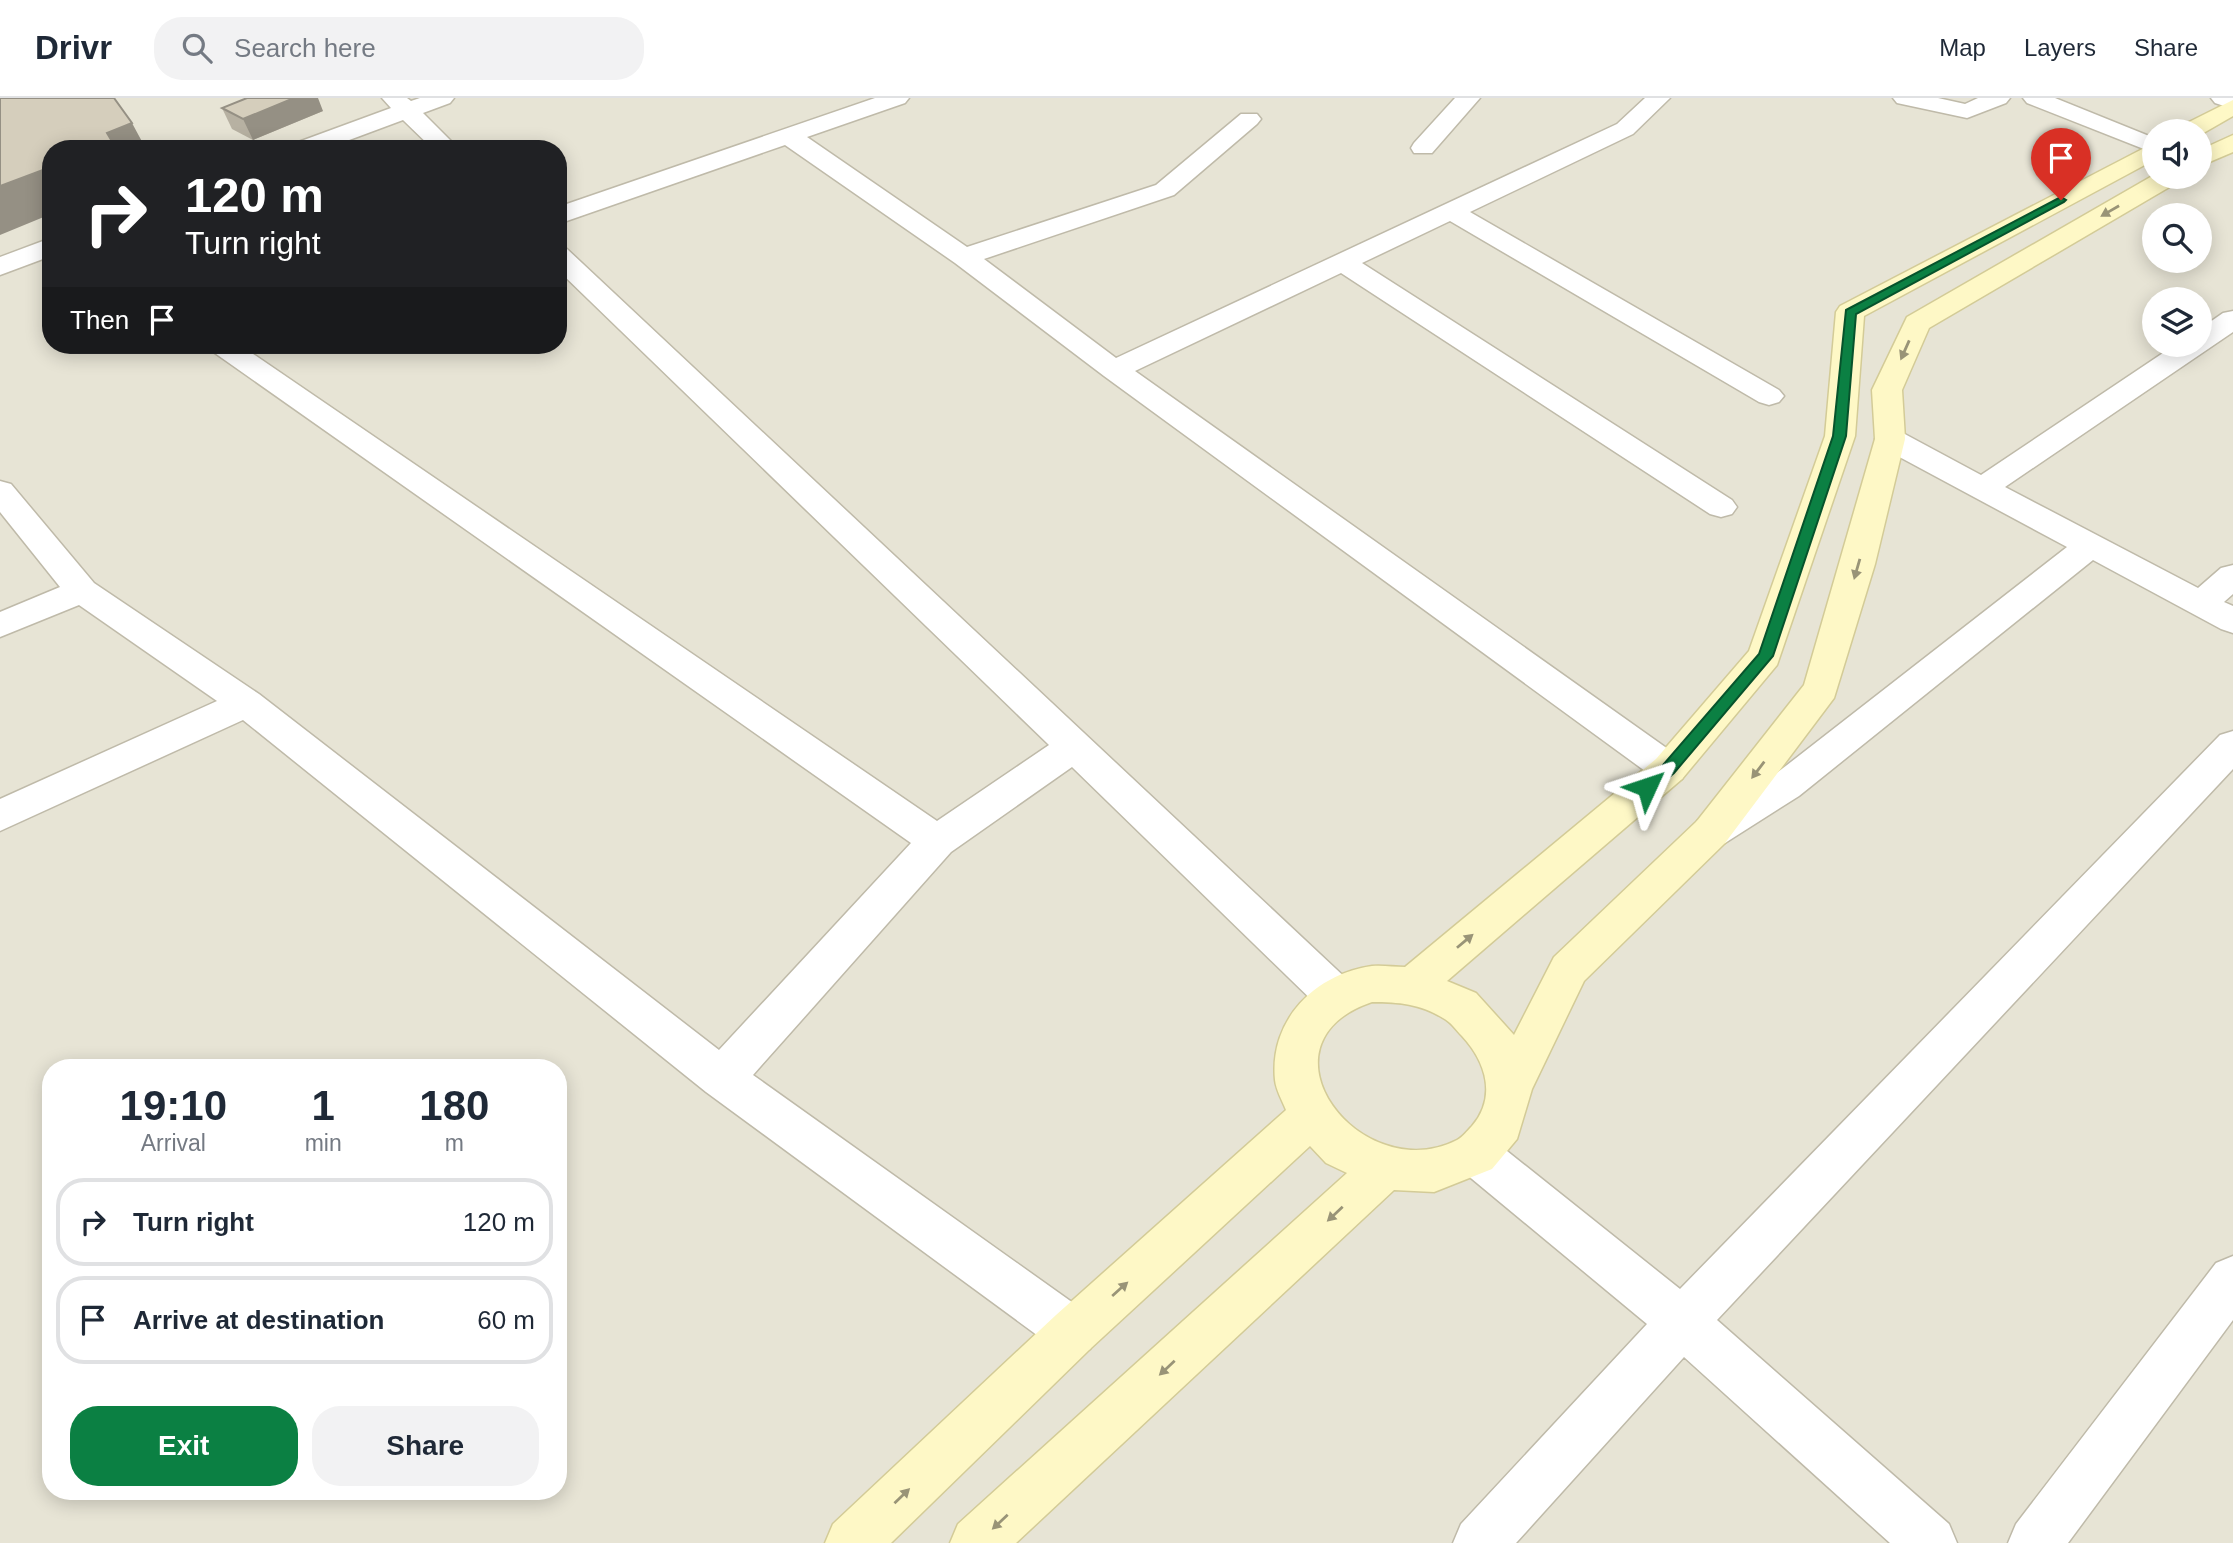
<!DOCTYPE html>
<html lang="en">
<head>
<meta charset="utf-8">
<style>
  :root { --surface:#fff; --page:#f2f2f3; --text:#1f2937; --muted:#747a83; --line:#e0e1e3; --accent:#0b8043 }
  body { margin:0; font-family:Helvetica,sans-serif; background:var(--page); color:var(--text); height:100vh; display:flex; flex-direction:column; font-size:26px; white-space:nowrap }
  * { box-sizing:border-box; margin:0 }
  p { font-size:23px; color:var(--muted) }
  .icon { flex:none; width:38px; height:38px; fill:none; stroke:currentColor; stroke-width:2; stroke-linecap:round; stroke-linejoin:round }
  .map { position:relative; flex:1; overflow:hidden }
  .details { position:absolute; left:42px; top:961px; width:525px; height:441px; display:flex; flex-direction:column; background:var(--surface); border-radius:28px; box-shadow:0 4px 18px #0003 }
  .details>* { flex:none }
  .hud { position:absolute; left:42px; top:42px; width:525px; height:214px; border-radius:28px; box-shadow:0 4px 18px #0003; background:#202124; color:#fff; overflow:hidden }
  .fabs { position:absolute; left:2142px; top:21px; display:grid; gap:14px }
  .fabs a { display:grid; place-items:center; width:70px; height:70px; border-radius:50%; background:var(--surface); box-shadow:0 4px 18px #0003; font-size:35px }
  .pin { position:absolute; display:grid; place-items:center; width:60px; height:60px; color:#fff; margin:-72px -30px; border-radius:50% 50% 50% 0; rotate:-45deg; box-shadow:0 0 7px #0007 }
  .pin .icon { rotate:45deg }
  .me { position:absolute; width:77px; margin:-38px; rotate:48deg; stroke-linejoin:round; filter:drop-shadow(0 0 5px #0008) }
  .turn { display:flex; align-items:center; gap:24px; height:147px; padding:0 28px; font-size:32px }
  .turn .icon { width:91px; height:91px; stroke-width:2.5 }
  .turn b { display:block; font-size:49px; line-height:60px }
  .then { display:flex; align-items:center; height:66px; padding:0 28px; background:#0003; gap:14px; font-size:26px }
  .eta { display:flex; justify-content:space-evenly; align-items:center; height:119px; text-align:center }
  .eta b { font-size:42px; font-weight:700; line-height:49px }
  .cta { display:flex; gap:14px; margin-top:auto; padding:14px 28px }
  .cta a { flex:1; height:80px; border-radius:28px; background:var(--accent); color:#fff; font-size:28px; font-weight:700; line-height:80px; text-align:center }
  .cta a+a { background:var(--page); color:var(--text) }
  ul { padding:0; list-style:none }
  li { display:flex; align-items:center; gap:21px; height:88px; margin:0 14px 10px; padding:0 14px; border:4px solid var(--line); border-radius:28px }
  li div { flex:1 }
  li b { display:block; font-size:26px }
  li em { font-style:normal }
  header { display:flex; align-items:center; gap:42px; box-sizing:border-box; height:98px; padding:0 35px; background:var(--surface); border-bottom:2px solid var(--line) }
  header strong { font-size:33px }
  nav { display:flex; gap:38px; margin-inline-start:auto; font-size:24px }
  .search { width:490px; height:63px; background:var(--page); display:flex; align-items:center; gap:18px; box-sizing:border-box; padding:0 24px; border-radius:28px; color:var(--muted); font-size:26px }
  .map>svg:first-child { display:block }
  .residential { fill:#e7e4d5; fill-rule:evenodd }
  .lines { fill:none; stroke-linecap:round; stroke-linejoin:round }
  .minor-casing { stroke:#bfbaa9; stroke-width:3 }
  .secondary-casing { stroke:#d3cb97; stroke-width:3 }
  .minor { fill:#fff; fill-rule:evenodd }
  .secondary { fill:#fef8c6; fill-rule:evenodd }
  .wall { fill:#b7b1a2 }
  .shaded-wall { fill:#959084 }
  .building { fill:#d5cebc; stroke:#959084; stroke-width:2 }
  .oneway { fill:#999477 }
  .route { fill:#0b8043; stroke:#07532c; stroke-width:2 }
</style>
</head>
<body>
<header>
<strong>Drivr</strong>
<div class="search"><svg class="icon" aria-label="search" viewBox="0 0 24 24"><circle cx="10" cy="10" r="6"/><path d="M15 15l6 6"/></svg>Search here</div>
<nav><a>Map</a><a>Layers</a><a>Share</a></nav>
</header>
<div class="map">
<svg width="2233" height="1445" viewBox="0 0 2233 1445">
  <rect width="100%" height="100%" fill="#f3f1e7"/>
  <path class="residential" d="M0,0H2233V1445H0ZM2154,33H2200V79H2154ZM51,51H558V247H51ZM2154,117H2200V163H2154ZM2154,201H2200V247H2154ZM51,970H558V1393H51Z"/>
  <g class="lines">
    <g class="minor-casing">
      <path id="minor" d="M382,0H407L411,3L420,0H454L450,5L423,15L459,51H433L403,22L325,51H290L293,46L391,10Z
        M875,0H909L905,5L807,39L967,149L1156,87L1241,16H1257L1261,21L1257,26L1174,97L984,161L1116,260L1617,26L1645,0H1670L1633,36L1470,114L1779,292L1784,298L1779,304L1769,307L1759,304L1450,123L1362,165L1732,402L1737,409L1732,416L1721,419L1710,416L1341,175L1135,273L1682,661L1688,671L1682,681L1669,685L1656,681L1104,278L955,165L785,47L558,126V109Z
        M1455,0H1480L1432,55H1414L1411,50L1414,45Z
        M1893,0H1938L1965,6L1978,0H2010L2006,5L1967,20L1897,5Z
        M2023,0H2055L2154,40V55L2027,5Z
        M2211,0H2233V11L2215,5Z
        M51,140V158L0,177V159Z
        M558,149L567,151L1351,885L1357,898L1351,911L1336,916L1321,911L1072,669L951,754L753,977L1090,1217L1098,1234L1090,1251L1073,1259L1056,1251L706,994L243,622L0,733V701L217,603L79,507L0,539V514L60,489L0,414V383L11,386L94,485L259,596L719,952L911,745L212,253L208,247H240L937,723L1049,647L558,172Z
        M2233,213V234L2005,389L2198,490L2221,470L2233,467V496L2224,504L2233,508V535L2221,531L2093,462L1799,698L1725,745L1711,749L1697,745L1692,734L1697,723L1773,678L2067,449L1879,348L1875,341L1879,334L1890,332L1901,334L1981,377L2175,247H2200V231L2223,215Z
        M2233,633V671L1717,1222L1949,1426L1957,1445H1890L1684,1259L1516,1445H1453L1461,1426L1647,1226L1460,1071L1453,1056L1460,1041L1476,1035L1492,1041L1680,1191L2220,637Z
        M2233,1158V1222L2068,1445H2008L2016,1426L2216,1165Z"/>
    </g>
    <g class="secondary-casing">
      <path id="secondary" d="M2233,2V18L2200,37V33H2177L2181,28Z
        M2233,37V54L2200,68V52Z
        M2154,45V62L1864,218L1855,338L1777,567L1682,681L1447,883L1476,895L1514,937L1554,859L1697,723L1804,587L1875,341L1872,292L1907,219L2154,77L2181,79L2178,84L1929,230L1902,292L1905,341L1875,466L1834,600L1725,745L1584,883L1532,991L1517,1041L1492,1071L1434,1094L1394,1092L1016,1445H950L958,1426L1347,1075L1326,1065L1310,1048L1090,1251L891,1445H825L833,1426L1056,1217L1286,1012C1282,1002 1276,992 1275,982C1269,922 1315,876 1372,868C1383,867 1394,869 1405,869L1656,661L1749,553L1825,338L1836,214L1840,208ZM1372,904C1399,904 1420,906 1443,920C1451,924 1456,932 1462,938C1486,964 1497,999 1472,1028C1467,1033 1463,1039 1457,1042C1361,1091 1249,946 1372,904Z"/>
    </g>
    <use href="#minor" class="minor"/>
    <use href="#secondary" class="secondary"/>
  </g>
  <path class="wall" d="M222,10L323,13L253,42L232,31Z"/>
  <path class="shaded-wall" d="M294,0H318L323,13L253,42L243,21Z
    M132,25L146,51H98L107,35Z
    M51,69V116L0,137V88Z"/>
  <path class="building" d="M0,0H114L132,25L107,35L113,45L98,51H51V69L0,88Z
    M247,0H294L243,21L222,10Z"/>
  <defs><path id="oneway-solid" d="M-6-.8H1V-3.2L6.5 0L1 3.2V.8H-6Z" transform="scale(1.75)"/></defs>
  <g class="oneway">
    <use href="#oneway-solid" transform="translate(2110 113) rotate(150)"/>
    <use href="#oneway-solid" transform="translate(1905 252) rotate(114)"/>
    <use href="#oneway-solid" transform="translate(1857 471) rotate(106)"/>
    <use href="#oneway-solid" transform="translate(1758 672) rotate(127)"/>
    <use href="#oneway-solid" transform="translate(1465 843) rotate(-40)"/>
    <use href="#oneway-solid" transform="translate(1335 1116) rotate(137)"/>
    <use href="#oneway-solid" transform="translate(1120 1191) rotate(-42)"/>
    <use href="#oneway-solid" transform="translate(1167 1270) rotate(137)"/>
    <use href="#oneway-solid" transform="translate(902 1398) rotate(-44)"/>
    <use href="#oneway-solid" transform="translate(1000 1424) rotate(137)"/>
  </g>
  <path class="route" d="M2061,99L2066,102L2064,104L1856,216L1846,338L1773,558L1674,675L1653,693H1642V685L1663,667L1759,556L1833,338L1846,212Z"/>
</svg>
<div class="fabs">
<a><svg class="icon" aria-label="sound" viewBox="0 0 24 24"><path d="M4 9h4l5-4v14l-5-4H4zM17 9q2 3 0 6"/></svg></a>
<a><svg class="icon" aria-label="search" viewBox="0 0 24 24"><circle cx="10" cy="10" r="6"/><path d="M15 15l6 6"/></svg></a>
<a><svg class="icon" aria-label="layers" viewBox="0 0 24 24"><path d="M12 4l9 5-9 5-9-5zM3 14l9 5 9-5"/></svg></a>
</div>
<div class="pin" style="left:2061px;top:102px;background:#d93025"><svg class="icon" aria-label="arrive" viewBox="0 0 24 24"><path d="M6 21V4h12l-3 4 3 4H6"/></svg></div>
<svg class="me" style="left:1647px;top:689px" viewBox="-20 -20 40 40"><path d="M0-17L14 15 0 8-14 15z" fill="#0b8043" stroke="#fff" stroke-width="4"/></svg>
<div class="hud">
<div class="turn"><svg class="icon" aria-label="right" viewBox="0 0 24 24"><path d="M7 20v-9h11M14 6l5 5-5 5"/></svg><div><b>120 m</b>Turn right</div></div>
<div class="then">Then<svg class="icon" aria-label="arrive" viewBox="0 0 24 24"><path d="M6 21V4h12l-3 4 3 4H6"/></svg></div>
</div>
<section class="details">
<div class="eta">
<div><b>19:10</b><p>Arrival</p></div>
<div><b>1</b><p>min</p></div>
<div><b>180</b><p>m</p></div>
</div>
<ul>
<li><svg class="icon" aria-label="right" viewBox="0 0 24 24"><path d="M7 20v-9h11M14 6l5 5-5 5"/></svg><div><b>Turn right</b></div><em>120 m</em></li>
<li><svg class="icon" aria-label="arrive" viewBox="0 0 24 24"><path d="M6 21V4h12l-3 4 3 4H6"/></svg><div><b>Arrive at destination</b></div><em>60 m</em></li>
</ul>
<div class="cta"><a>Exit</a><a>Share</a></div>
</section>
</div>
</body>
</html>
